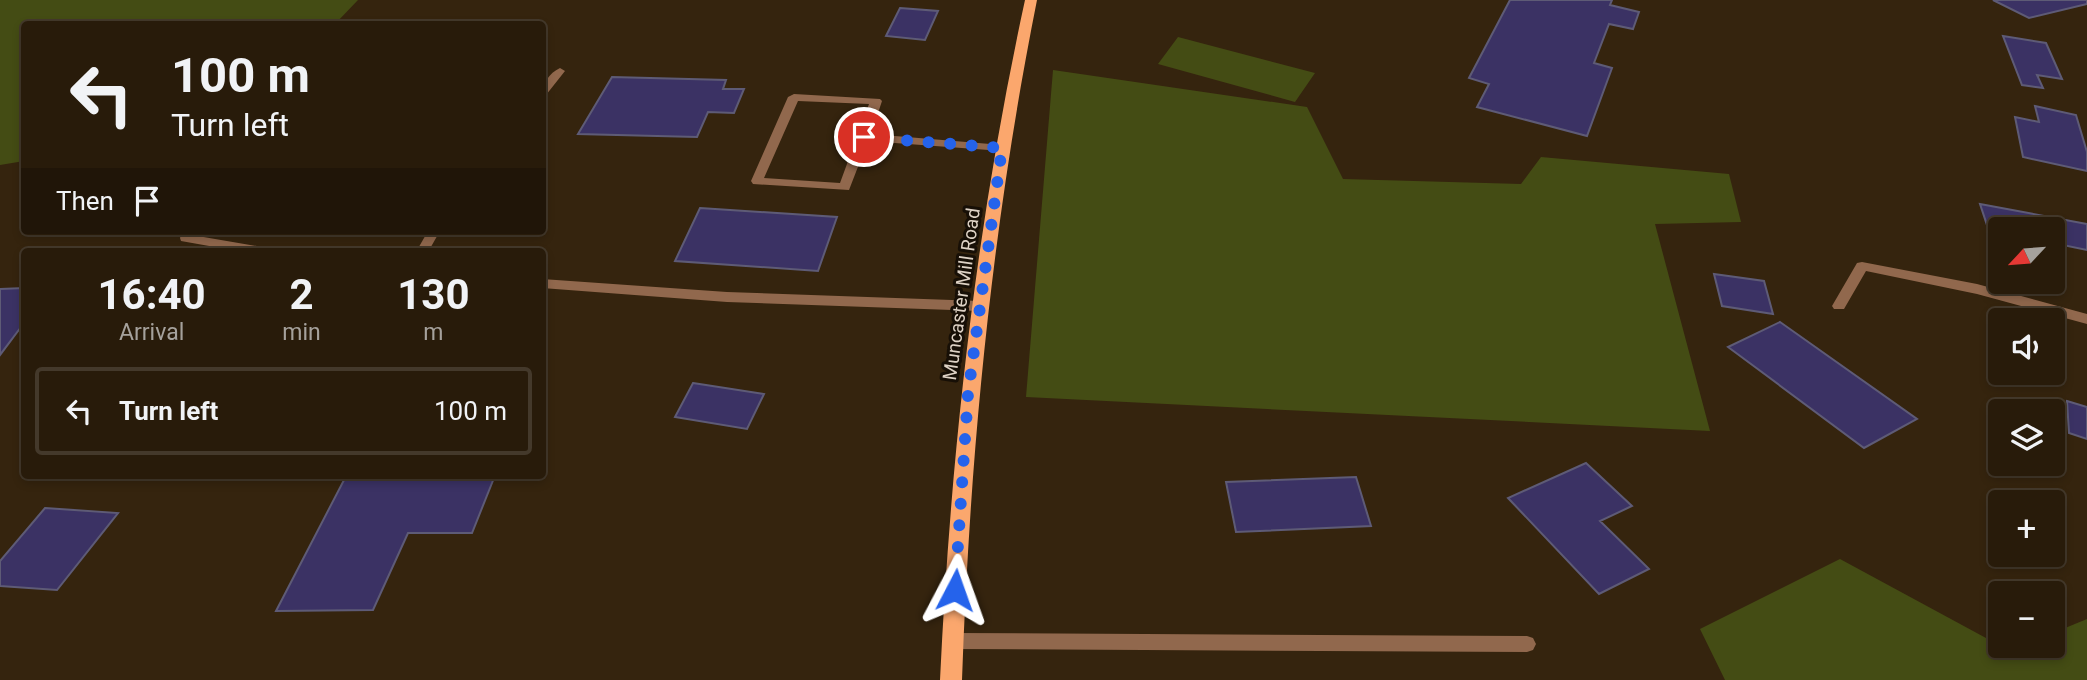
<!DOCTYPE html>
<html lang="en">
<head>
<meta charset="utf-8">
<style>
  :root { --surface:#281b0a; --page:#302413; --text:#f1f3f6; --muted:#a5a19c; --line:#44392b }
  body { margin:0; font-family:Roboto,sans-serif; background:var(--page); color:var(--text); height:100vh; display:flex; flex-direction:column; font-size:26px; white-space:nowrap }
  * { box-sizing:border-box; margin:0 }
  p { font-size:23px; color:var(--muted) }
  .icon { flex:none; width:38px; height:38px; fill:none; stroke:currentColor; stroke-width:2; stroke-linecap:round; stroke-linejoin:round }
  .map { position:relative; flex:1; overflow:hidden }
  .panel { position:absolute; left:21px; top:248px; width:525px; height:231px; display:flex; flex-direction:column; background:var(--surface); border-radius:7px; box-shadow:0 4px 10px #0003,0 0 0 2px var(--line) }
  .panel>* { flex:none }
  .hud { position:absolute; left:21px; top:21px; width:525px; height:214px; border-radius:7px; box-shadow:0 4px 10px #0003,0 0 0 2px var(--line); background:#281b0a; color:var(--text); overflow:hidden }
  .needle { width:46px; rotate:244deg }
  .controls { position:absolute; left:1988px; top:217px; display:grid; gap:14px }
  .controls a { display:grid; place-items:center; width:77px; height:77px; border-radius:7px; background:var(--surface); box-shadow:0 4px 10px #0003,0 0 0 2px var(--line); font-size:35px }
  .pin { position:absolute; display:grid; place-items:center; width:60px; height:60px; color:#fff; margin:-30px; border:4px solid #fff; border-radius:50%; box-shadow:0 2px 7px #0007 }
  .me { position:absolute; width:77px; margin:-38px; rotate:4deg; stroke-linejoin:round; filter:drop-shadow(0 0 5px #0008) }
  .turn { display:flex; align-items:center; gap:24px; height:147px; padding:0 35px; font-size:32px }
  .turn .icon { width:91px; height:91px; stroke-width:2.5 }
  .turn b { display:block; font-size:49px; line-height:60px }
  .then { display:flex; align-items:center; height:66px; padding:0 35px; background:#0003; gap:14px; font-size:26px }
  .eta { display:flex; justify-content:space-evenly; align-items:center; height:119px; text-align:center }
  .eta b { font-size:42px; font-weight:700; line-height:49px }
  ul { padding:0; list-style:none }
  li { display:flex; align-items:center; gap:21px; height:88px; margin:0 14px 10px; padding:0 21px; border:4px solid var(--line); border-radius:7px }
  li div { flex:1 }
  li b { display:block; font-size:26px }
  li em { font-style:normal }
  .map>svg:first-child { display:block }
  .green { fill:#444c14 }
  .building { fill:#3b3264; stroke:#5e5b76; stroke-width:2 }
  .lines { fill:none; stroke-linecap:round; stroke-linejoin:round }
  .lane { fill:#91684d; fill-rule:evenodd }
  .street { fill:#91684d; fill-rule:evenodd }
  .primary { fill:#fba76d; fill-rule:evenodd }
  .route { stroke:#2563eb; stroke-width:12; stroke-dasharray:0 21.6 }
  .labels { text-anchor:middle; stroke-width:6; stroke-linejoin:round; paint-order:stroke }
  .street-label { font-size:19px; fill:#ded2c5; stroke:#170f06 }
</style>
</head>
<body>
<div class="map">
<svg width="2087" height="680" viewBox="0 0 2087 680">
  <rect width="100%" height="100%" fill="#35240e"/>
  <path class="green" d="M0,0H358L335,24H24V161L0,165Z
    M1178,37L1315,73L1295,102L1158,64Z
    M1053,70L1307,107L1343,179L1521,184L1541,157L1729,174L1741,222L1655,224L1710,431L1026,397Z
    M1840,559L2010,651L2023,646H2053V633L2087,619V680H1725L1700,629Z"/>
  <path class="building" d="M1510,0H1612L1610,5L1639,12L1633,29L1609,24L1594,63L1612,68L1587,136L1477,107L1489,84L1469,78Z
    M1993,0H2087V4L2029,18Z
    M900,8L938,11L925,40L886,36Z
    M2003,36L2046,43L2062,79L2037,75L2043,88L2022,85Z
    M612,77L726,80L723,89H744L734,113L708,112L697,137L578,134Z
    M2035,106L2076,115L2087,152V171L2023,157L2015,117L2039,122Z
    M1980,204L2087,224V250L2053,243V229H2000V233L1989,231Z
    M700,208L837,217L818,271L675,261Z
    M1714,274L1764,281L1773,314L1722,306Z
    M24,288V323L0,355V289Z
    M1780,322L1917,419L1864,448L1728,347Z
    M693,383L764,394L747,429L675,417Z
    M2067,401L2087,407V439L2069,433Z
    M1586,463L1632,506L1600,521L1649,569L1599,594L1508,498Z
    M1356,477L1371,526L1236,532L1226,482Z
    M494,478L472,533H408L373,610L276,611L344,480Z
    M45,508L118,513L57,590L0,586V561Z"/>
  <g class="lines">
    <path class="lane" d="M560,68L565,71L546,95L542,96C542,84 549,73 560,68Z
      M794,94L880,99L882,101L871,134L1002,145L1008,148L1002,151L868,141L849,190L753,184L751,181L788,97ZM798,101L869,104L840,183L764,178Z
      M428,231H440L428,252H416Z
      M186,234L268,248L274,252H243L181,241L180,238L181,235Z
      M542,279L727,292L980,301L987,306L980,311L727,302L542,288Z"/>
    <path class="street" d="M1862,262L1977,284L2087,314V324L1977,294L1866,271L1844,309H1834L1832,306L1857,263Z
      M952,633L1527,636L1533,638L1536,644L1533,650L1527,652L952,649L946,647L943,641L946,635Z"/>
    <path class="primary" d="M1025,0H1037C992,225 970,451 962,680H940C951,450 976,225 1025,0Z"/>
  </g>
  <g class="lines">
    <path class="route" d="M864,137L1002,148L968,394L955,590"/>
  </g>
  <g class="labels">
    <g class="street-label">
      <text transform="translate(961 294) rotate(-82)" y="7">Muncaster Mill Road</text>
    </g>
  </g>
</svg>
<div class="controls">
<a><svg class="needle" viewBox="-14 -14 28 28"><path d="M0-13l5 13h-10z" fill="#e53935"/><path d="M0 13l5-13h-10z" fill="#a5a19c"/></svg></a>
<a><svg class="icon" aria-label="sound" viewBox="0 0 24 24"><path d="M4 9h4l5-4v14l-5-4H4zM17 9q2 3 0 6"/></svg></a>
<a><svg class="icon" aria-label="layers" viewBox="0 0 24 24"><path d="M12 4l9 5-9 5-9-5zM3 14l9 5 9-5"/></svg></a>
<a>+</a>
<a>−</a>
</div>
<div class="pin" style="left:864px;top:137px;background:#d93025"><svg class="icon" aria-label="arrive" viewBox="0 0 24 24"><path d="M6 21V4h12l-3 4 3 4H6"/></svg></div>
<svg class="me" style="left:955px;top:590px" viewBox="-20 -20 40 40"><path d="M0-17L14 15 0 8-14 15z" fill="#2563eb" stroke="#fff" stroke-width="4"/></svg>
<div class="hud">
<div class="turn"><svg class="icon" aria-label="left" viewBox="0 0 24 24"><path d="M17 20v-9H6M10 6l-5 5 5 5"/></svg><div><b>100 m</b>Turn left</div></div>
<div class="then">Then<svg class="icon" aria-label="arrive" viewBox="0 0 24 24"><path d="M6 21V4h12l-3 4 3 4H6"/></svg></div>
</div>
<section class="panel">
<div class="eta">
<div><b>16:40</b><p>Arrival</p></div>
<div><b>2</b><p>min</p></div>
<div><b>130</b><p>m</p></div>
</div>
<ul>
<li><svg class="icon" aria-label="left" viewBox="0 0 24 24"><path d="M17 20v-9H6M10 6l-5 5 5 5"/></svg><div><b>Turn left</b></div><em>100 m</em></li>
</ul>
</section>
</div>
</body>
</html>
